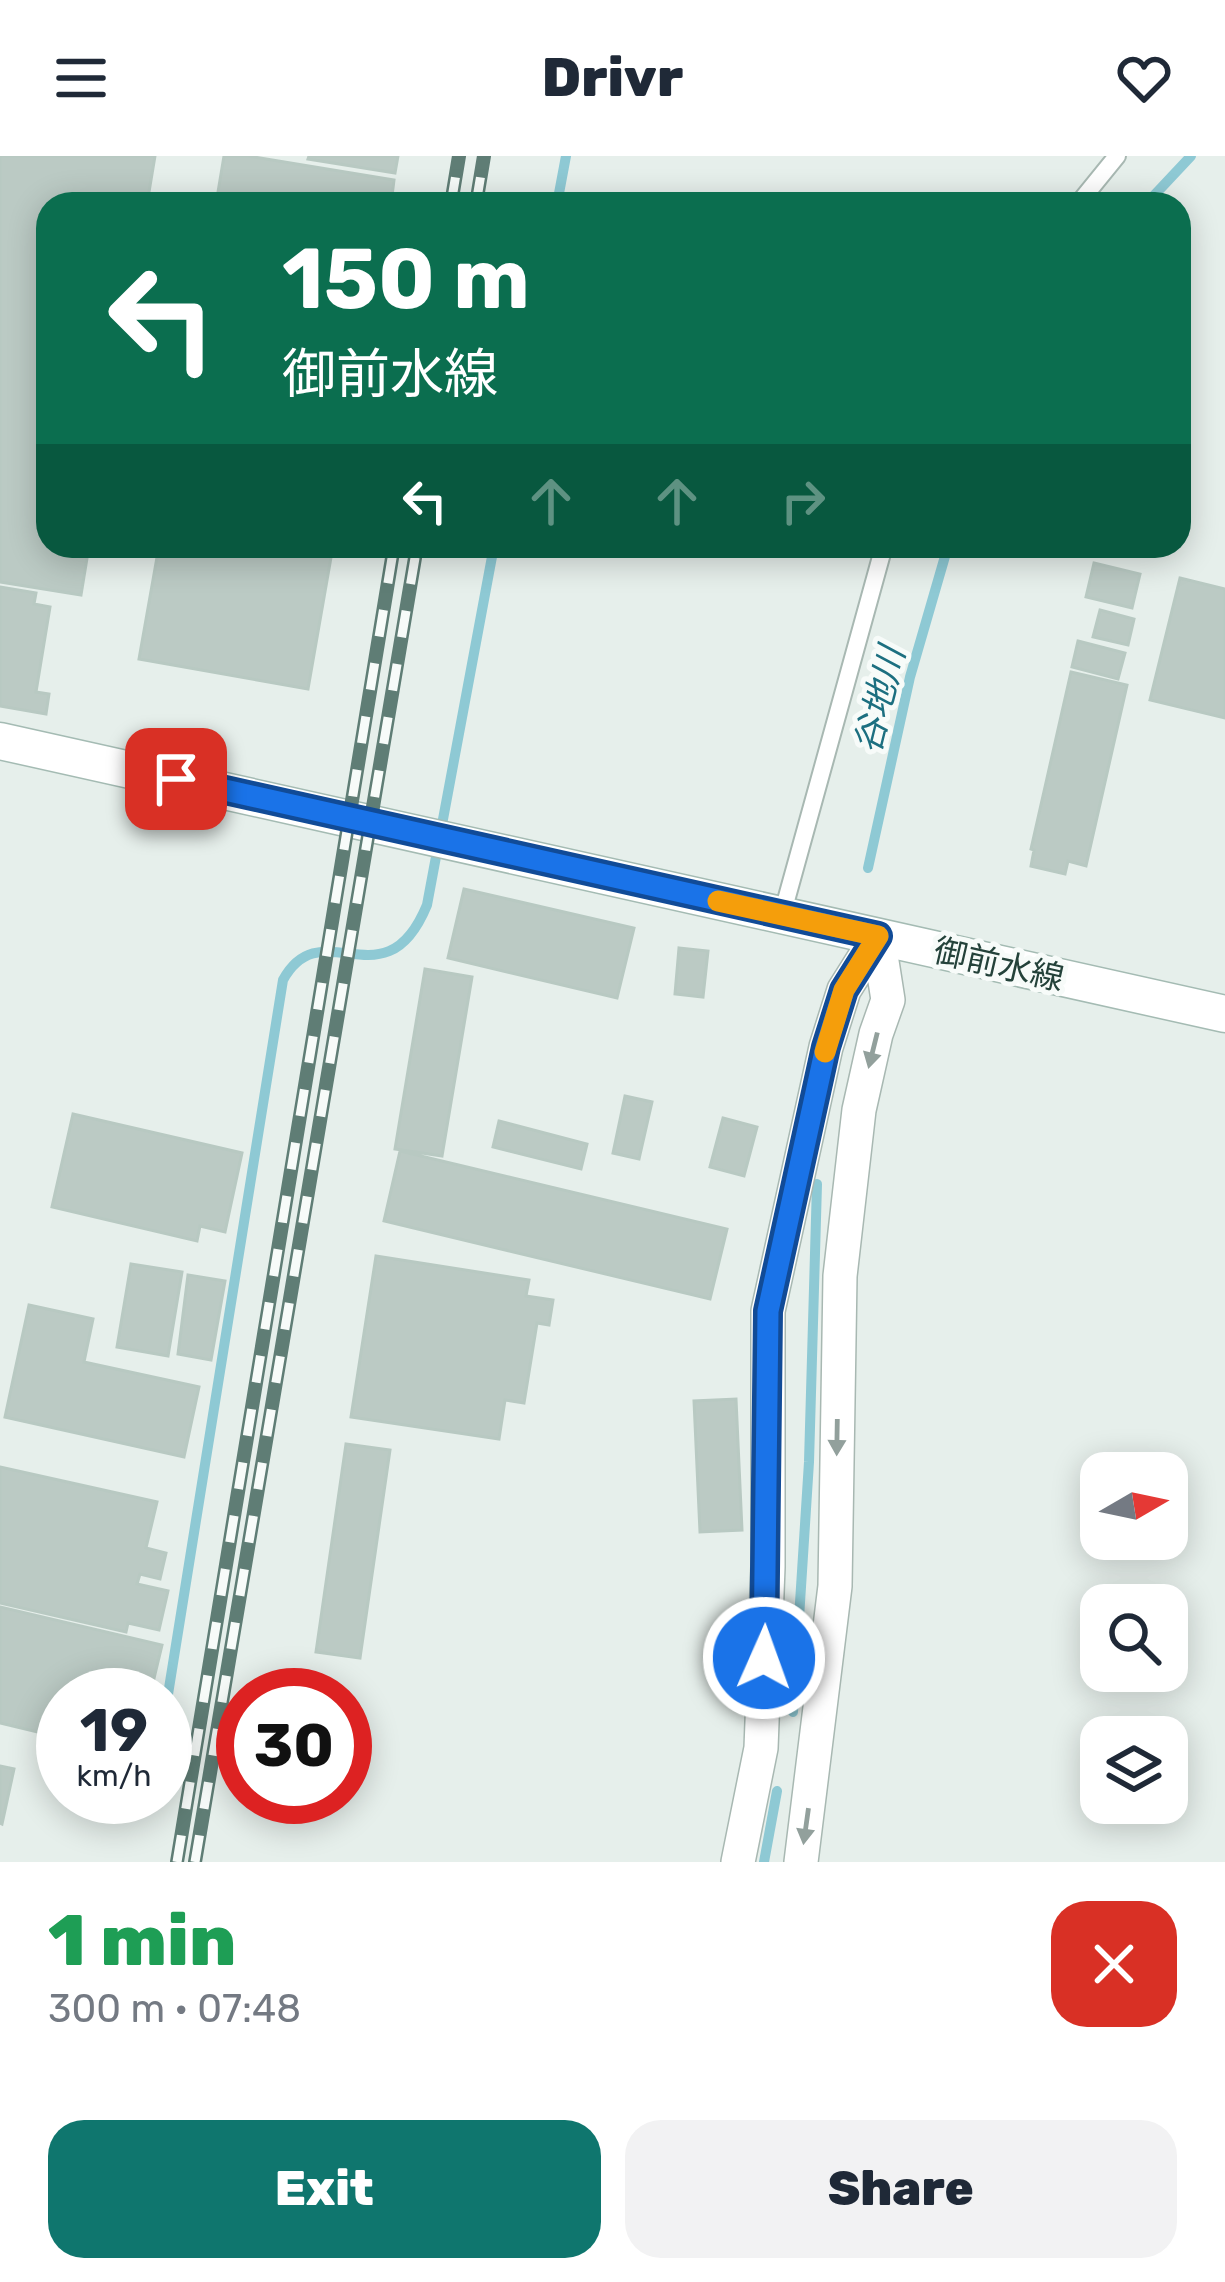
<!DOCTYPE html>
<html lang="en">
<head>
<meta charset="utf-8">
<style>
  :root { --surface:#fff; --page:#f2f2f3; --text:#1f2937; --muted:#747a83; --accent:#0f766e }
  body { margin:0; font-family:Rubik,"Noto Sans JP",sans-serif; background:var(--page); color:var(--text); height:100vh; display:flex; flex-direction:column; font-size:45px; white-space:nowrap }
  * { box-sizing:border-box; margin:0 }
  p { font-size:39px; color:var(--muted) }
  .icon { flex:none; width:66px; height:66px; fill:none; stroke:currentColor; stroke-width:2; stroke-linecap:round; stroke-linejoin:round }
  .map { position:relative; height:1706px; overflow:hidden }
  .drawer { display:flex; flex-direction:column; background:var(--surface); flex:1 }
  .drawer>* { flex:none }
  .banner { position:absolute; left:36px; top:36px; width:1155px; height:366px; border-radius:36px; box-shadow:0 6px 30px #0003; background:#0b6e4f; color:#fff; overflow:hidden }
  .needle { width:78px; rotate:81deg }
  .controls { position:absolute; left:1080px; top:1296px; display:grid; gap:24px }
  .controls a { display:grid; place-items:center; width:108px; height:108px; border-radius:24px; background:var(--surface); box-shadow:0 6px 30px #0003; font-size:60px }
  .speed { position:absolute; left:36px; top:1512px; display:flex; gap:24px; font-size:60px; font-weight:700; text-align:center }
  .speed>* { display:grid; place-content:center; width:156px; height:156px; border-radius:50%; background:var(--surface); box-shadow:0 6px 30px #0003; line-height:1 }
  .speed small { font-size:30px; font-weight:400 }
  .speed .limit { border:18px solid #d22; background:#fff; color:#111 }
  .pin { position:absolute; display:grid; place-items:center; width:102px; height:102px; color:#fff; margin:-51px; border-radius:24px; box-shadow:0 6px 18px #0006 }
  .me { position:absolute; width:132px; margin:-66px; rotate:2deg; stroke-linejoin:round; filter:drop-shadow(0 0 9px #0008) }
  .turn { display:flex; align-items:center; gap:42px; height:252px; padding:0 48px; font-size:54px }
  .turn .icon { width:156px; height:156px; stroke-width:2.5 }
  .turn b { display:block; font-size:84px; line-height:102px }
  .lanes { display:flex; align-items:center; height:114px; padding:0 48px; background:#0003; justify-content:center; gap:60px; direction:ltr }
  .lanes .off { opacity:.35 }
  .round { display:grid; place-items:center; flex:none; width:126px; height:126px; border-radius:36px; background:var(--page) }
  .overview { display:flex; align-items:center; justify-content:space-between; height:204px; padding:0 48px }
  h1 { font-size:72px; font-weight:800; line-height:90px; color:#1e9e55 }
  .cta { display:flex; gap:24px; margin-top:auto; padding:24px 48px }
  .cta a { flex:1; height:138px; border-radius:36px; background:var(--accent); color:#fff; font-size:48px; font-weight:800; line-height:138px; text-align:center }
  .cta a+a { background:var(--page); color:var(--text) }
  header { display:flex; justify-content:space-between; align-items:center; height:156px; padding:0 48px; background:var(--surface); font-size:54px; font-weight:800 }
  .map>svg:first-child { display:block }
  .lines { fill:none; stroke-linecap:round; stroke-linejoin:round }
  .stream { stroke:#8ec9d4; stroke-width:10 }
  .building { fill:#bbcac4; stroke:#b8c9c2; stroke-width:3 }
  .lane-casing { stroke:#a8b8b2; stroke-width:20 }
  .street-casing { stroke:#a8b8b2; stroke-width:36 }
  .secondary-casing { stroke:#a4bbb3; stroke-width:39 }
  .lane { stroke:#fff; stroke-width:16 }
  .street { stroke:#fff; stroke-width:33 }
  .secondary { stroke:#fff; stroke-width:36 }
  .rail-casing { stroke:#5f7d75; stroke-width:14 }
  .rail { stroke:#f7fbf9; stroke-width:9; stroke-dasharray:27; stroke-linecap:butt }
  .oneway { fill:#92a09c }
  .route-casing { stroke:#114b97; stroke-width:30 }
  .route { stroke:#1a73e8; stroke-width:21 }
  .slow { stroke:#f59e0b; stroke-width:21 }
  .labels { text-anchor:middle; stroke-width:10; stroke-linejoin:round; paint-order:stroke }
  .street-label { font-size:33px; fill:#24423a; stroke:#f7fbf9 }
  .water-label { font-size:36px; font-style:italic; fill:#1c6f80; stroke:#f7fbf9 }
</style>
</head>
<body>
<header><svg class="icon" aria-label="menu" viewBox="0 0 24 24"><path d="M4 6h16M4 12h16M4 18h16"/></svg>Drivr<svg class="icon" aria-label="heart" viewBox="0 0 24 24"><path d="M12 20l-8-8c-3-5 5-10 8-4 3-6 11-1 8 4z"/></svg></header>
<div class="map">
<svg width="1225" height="1706" viewBox="0 0 1225 1706">
  <rect width="100%" height="100%" fill="#e6efeb"/>
  <g class="lines">
    <path class="stream" d="M557,48L566,0
      M1146,48L1191,0
      M868,712L910,521L948,390
      M793,1556L809,1306L817,1028
      M165,1557L283,824C322,753 385,851 427,749L494,390
      M764,1706L777,1635"/>
  </g>
  <path class="building" d="M0,0H155L147,48H48V390H89L81,439L0,426Z
    M224,0H248L394,24L391,48H216Z
    M309,0H398L395,17L308,3Z
    M159,390H333L308,533L139,503Z
    M1094,407L1140,418L1132,452L1086,441Z
    M1180,422L1225,433V562L1150,544Z
    M0,431L36,437L34,448L50,451L36,536L49,538L46,558L0,550Z
    M1100,454L1134,463L1128,489L1093,481Z
    M1078,485L1125,497L1118,523L1072,511Z
    M1071,516L1127,529L1086,710L1068,705L1065,718L1031,710L1034,694L1031,693Z
    M464,733L634,772L617,842L448,802Z
    M679,792L708,795L703,841L675,838Z
    M425,813L472,821L442,1000L395,993Z
    M625,940L652,946L639,1003L613,997Z
    M73,958L242,997L225,1076L200,1070L197,1085L52,1051Z
    M723,962L757,971L744,1020L710,1011Z
    M499,965L587,988L581,1013L493,991Z
    M400,995L727,1073L710,1143L384,1065Z
    M376,1100L529,1124L526,1140L553,1144L549,1169L537,1167L524,1247L505,1244L499,1283L351,1261Z
    M131,1108L182,1116L168,1200L117,1191Z
    M188,1119L225,1125L211,1204L178,1198Z
    M29,1149L93,1163L84,1206L199,1231L184,1301L5,1261Z
    M736,1243L742,1374L700,1376L694,1245Z
    M346,1288L390,1294L360,1502L316,1496Z
    M0,1311L157,1346L146,1392L166,1397L160,1423L140,1418L137,1428L168,1435L159,1474L128,1467L126,1476L0,1447Z
    M0,1451L162,1489L150,1539H63V1582L0,1567Z
    M0,1610L14,1613L2,1668L0,1667Z"/>
  <g class="lines">
    <g class="lane-casing">
      <path id="lane" d="M1078,48L1117,0
        M782,759L884,390"/>
    </g>
    <g class="street-casing">
      <path id="street" d="M738,1706L761,1592L768,1411V1155L826,891L844,834L878,780
        M801,1706L835,1430L840,1120L859,954L876,878L888,844L878,780"/>
    </g>
    <g class="secondary-casing">
      <path id="secondary" d="M0,585L1225,858"/>
    </g>
    <use href="#lane" class="lane"/>
    <use href="#street" class="street"/>
    <use href="#secondary" class="secondary"/>
    <g class="rail-casing">
      <path id="rail" d="M451,48L459,0
        M476,48L484,0
        M177,1706L394,390
        M195,1706L417,390"/>
    </g>
    <use href="#rail" class="rail"/>
  </g>
  <defs><path id="oneway-solid" d="M-6-.8H1V-3.2L6.5 0L1 3.2V.8H-6Z" transform="scale(3)"/></defs>
  <g class="oneway">
    <use href="#oneway-solid" transform="translate(873 894) rotate(104)"/>
    <use href="#oneway-solid" transform="translate(837 1281) rotate(91)"/>
    <use href="#oneway-solid" transform="translate(806 1670) rotate(98)"/>
  </g>
  <g class="lines">
    <g class="route-casing">
      <path id="route" d="M176,623L878,780L844,834L826,891L768,1155L764,1502"/>
    </g>
    <use href="#route" class="route"/>
    <path class="slow" d="M718,745L878,780L844,834L825,896"/>
  </g>
  <g class="labels">
    <g class="street-label">
      <text transform="translate(999 808) rotate(13)" y="12">御前水線</text>
    </g>
    <g class="water-label">
      <text transform="translate(879 544) rotate(-76)" y="13">谷地川</text>
    </g>
  </g>
</svg>
<div class="controls">
<a><svg class="needle" viewBox="-14 -14 28 28"><path d="M0-13l5 13h-10z" fill="#e53935"/><path d="M0 13l5-13h-10z" fill="#747a83"/></svg></a>
<a><svg class="icon" aria-label="search" viewBox="0 0 24 24"><circle cx="10" cy="10" r="6"/><path d="M15 15l6 6"/></svg></a>
<a><svg class="icon" aria-label="layers" viewBox="0 0 24 24"><path d="M12 4l9 5-9 5-9-5zM3 14l9 5 9-5"/></svg></a>
</div>
<div class="speed"><div>19<small>km/h</small></div><div class="limit">30</div></div>
<div class="pin" style="left:176px;top:623px;background:#d93025"><svg class="icon" aria-label="arrive" viewBox="0 0 24 24"><path d="M6 21V4h12l-3 4 3 4H6"/></svg></div>
<svg class="me" style="left:764px;top:1502px" viewBox="-20 -20 40 40"><circle r="17" fill="#1a73e8" stroke="#fff" stroke-width="3"/><path d="M0-11L8 9 0 5-8 9z" fill="#fff"/></svg>
<div class="banner">
<div class="turn"><svg class="icon" aria-label="left" viewBox="0 0 24 24"><path d="M17 20v-9H6M10 6l-5 5 5 5"/></svg><div><b>150 m</b>御前水線</div></div>
<div class="lanes"><svg class="icon" aria-label="left" viewBox="0 0 24 24"><path d="M17 20v-9H6M10 6l-5 5 5 5"/></svg><svg class="icon off" aria-label="ahead" viewBox="0 0 24 24"><path d="M12 20V5M6 11l6-6 6 6"/></svg><svg class="icon off" aria-label="ahead" viewBox="0 0 24 24"><path d="M12 20V5M6 11l6-6 6 6"/></svg><svg class="icon off" aria-label="right" viewBox="0 0 24 24"><path d="M7 20v-9h11M14 6l5 5-5 5"/></svg></div>
</div>
</div>
<section class="drawer">
<div class="overview"><div><h1>1 min</h1><p>300 m · 07:48</p></div><a class="round" style="background:#d93025;color:#fff"><svg class="icon" aria-label="close" viewBox="0 0 24 24"><path d="M6 6l12 12M18 6L6 18"/></svg></a></div>
<div class="cta"><a>Exit</a><a>Share</a></div>
</section>
</body>
</html>
